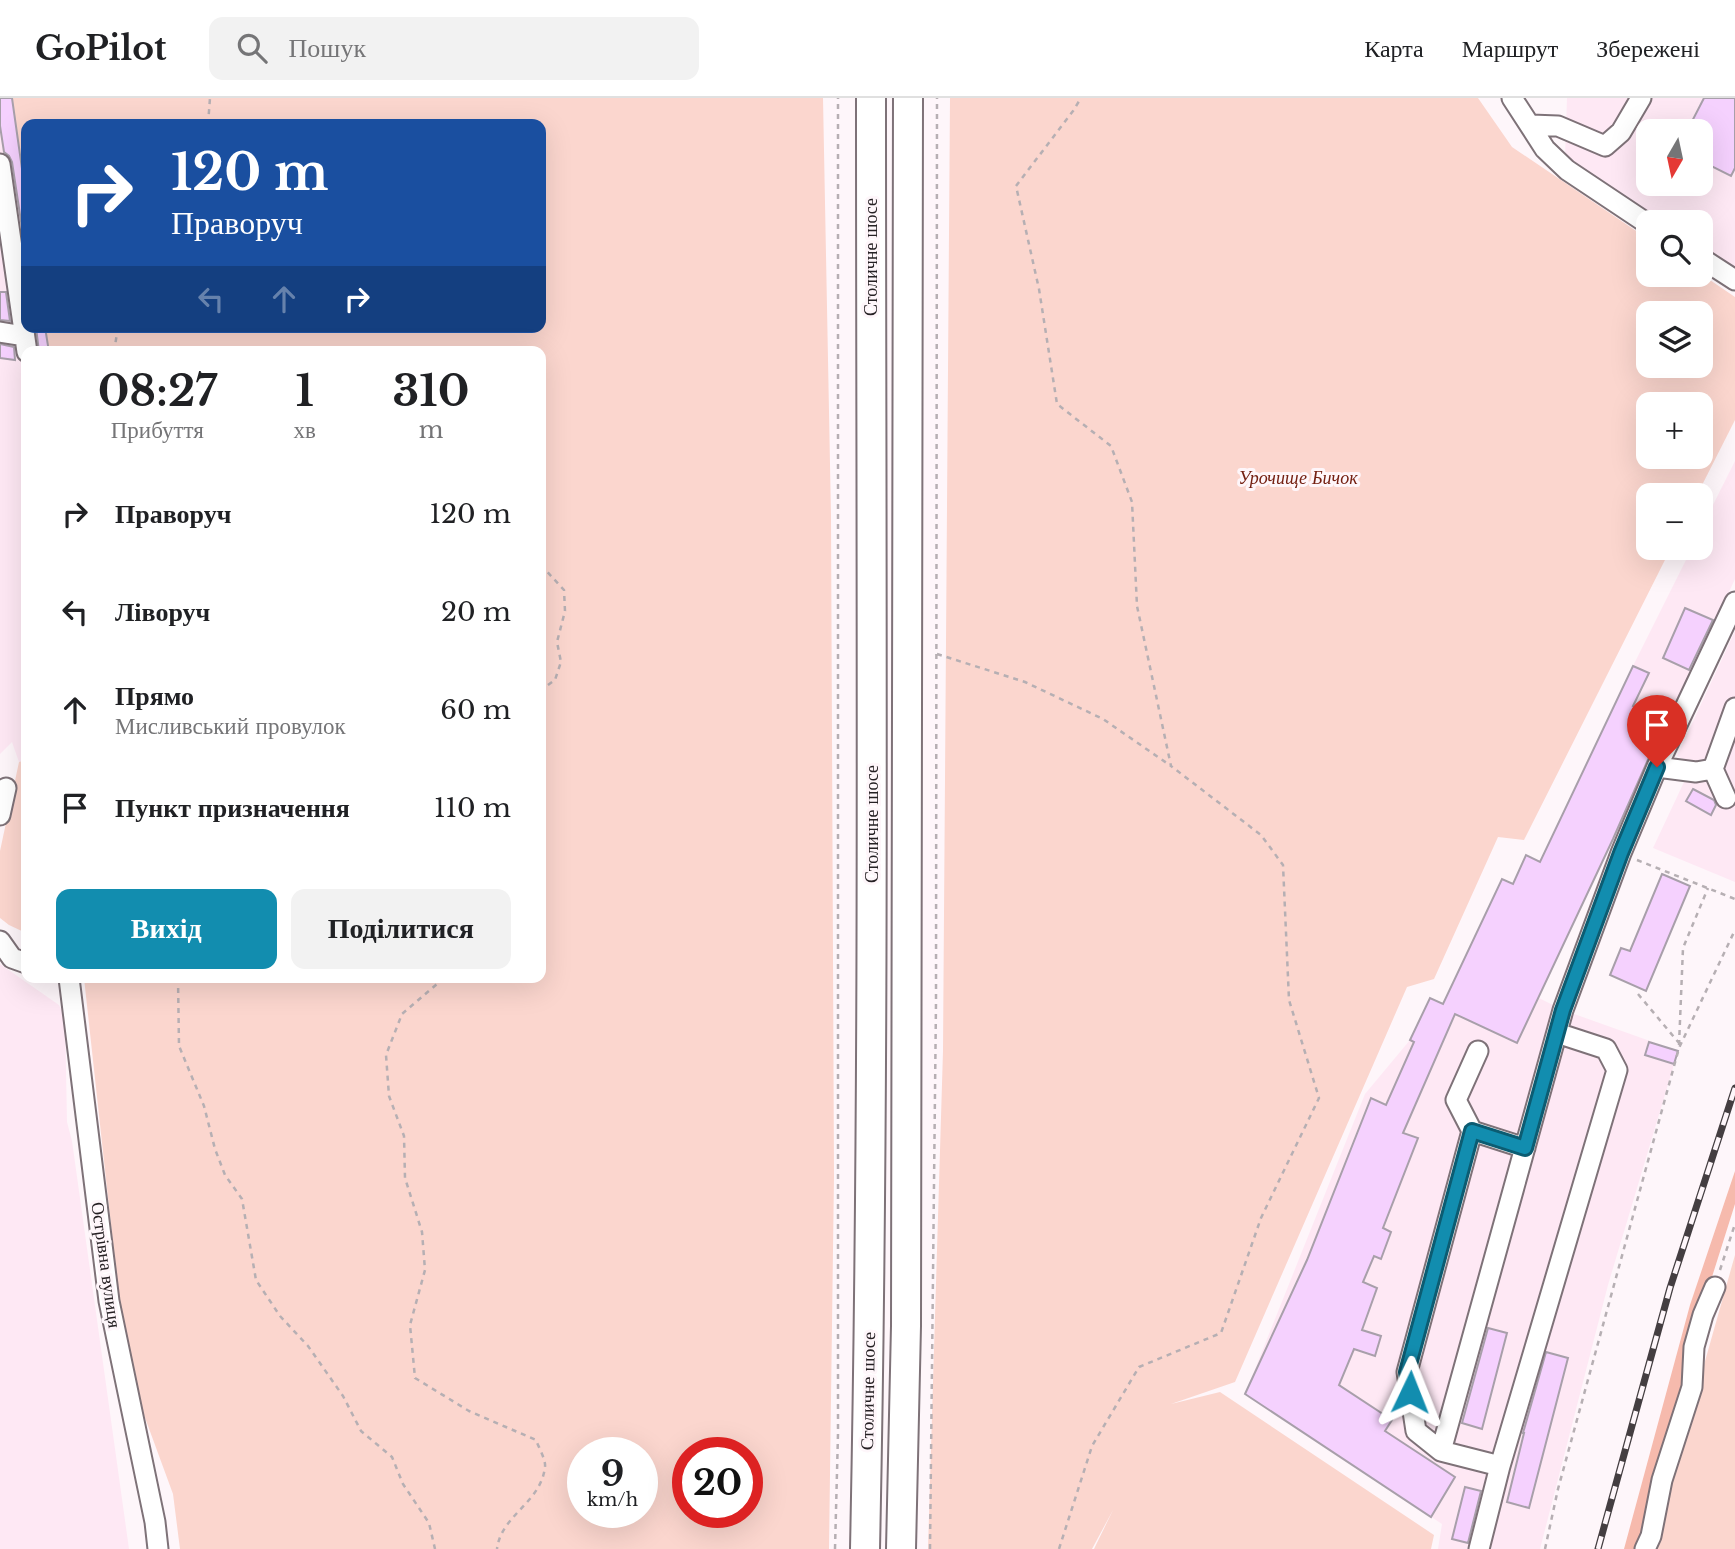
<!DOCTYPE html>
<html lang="uk">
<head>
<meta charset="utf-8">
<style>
  :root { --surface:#fff; --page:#f2f2f2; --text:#202124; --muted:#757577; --line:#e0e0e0; --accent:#128daf }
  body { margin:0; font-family:"Libre Baskerville",serif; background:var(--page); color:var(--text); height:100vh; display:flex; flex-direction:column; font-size:26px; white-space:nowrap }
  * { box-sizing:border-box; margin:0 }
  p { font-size:23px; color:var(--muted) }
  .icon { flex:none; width:38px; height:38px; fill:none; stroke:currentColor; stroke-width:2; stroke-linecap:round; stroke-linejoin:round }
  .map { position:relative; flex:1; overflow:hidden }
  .side { position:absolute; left:21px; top:248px; width:525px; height:637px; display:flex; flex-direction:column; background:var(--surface); border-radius:14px; box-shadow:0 7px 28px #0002 }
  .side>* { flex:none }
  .top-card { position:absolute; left:21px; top:21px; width:525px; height:214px; border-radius:14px; box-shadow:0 7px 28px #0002; background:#1a4fa0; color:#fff; overflow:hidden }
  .needle { width:46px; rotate:189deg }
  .controls { position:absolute; left:1636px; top:21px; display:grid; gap:14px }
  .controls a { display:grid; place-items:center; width:77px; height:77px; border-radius:14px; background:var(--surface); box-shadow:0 7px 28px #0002; font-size:35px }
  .speed { position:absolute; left:567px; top:1339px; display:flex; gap:14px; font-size:35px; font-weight:700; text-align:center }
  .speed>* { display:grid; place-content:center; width:91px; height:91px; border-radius:50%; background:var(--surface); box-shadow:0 7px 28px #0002; line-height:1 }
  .speed small { font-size:18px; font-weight:400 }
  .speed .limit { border:10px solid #d22; background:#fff; color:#111 }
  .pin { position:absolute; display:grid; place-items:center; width:60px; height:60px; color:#fff; margin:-72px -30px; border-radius:50% 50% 50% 0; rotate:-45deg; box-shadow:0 0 7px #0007 }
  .pin .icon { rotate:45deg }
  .me { position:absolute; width:77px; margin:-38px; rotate:2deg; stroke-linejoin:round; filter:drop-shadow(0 0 5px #0008) }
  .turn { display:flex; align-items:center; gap:24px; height:147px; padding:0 35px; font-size:32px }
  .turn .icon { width:91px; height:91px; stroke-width:2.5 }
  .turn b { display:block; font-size:49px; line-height:60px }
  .lanes { display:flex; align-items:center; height:66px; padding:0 35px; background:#0003; justify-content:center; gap:35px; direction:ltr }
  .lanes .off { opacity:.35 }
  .eta { display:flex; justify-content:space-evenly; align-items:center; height:119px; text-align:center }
  .eta b { font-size:42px; font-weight:800; line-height:49px }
  .action { display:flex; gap:14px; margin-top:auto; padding:14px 35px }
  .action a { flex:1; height:80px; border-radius:14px; background:var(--accent); color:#fff; font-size:28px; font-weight:800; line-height:80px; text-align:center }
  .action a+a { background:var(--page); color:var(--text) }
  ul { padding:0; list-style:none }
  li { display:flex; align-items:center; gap:21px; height:98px; padding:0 35px }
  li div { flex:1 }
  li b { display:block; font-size:26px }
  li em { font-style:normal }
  header { display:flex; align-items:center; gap:42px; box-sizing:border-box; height:98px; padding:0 35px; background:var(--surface); border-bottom:2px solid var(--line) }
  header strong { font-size:33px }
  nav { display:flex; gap:38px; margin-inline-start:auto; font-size:24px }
  .search { width:490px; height:63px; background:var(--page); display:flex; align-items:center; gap:18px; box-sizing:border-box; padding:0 24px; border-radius:14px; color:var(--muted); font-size:26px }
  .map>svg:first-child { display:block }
  .built { fill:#fee8f4; fill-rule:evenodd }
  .green { fill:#fbd6ce; fill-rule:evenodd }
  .forest { fill:#f6baad }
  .building { fill:#f5d1fe; stroke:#a89faa; stroke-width:2 }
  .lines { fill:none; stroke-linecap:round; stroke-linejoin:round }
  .minor-casing { stroke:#7e7278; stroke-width:23 }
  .highway-casing { stroke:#7e7278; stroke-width:32 }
  .path { stroke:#b6afb3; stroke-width:2.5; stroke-dasharray:5 5; stroke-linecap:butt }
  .minor { stroke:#fff; stroke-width:19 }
  .highway { stroke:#fff; stroke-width:28 }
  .rail-casing { stroke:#443e41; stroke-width:7 }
  .rail { stroke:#fef6fa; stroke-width:4.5; stroke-dasharray:13; stroke-linecap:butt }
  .route-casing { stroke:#0c5c72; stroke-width:18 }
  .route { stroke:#128daf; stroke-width:12 }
  .labels { text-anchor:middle; stroke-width:6; stroke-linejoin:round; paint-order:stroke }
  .street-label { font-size:18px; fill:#252023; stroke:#fef6fa }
  .park-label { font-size:18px; font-style:italic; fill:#742012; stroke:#fef6fa }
</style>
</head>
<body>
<header>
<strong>GoPilot</strong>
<div class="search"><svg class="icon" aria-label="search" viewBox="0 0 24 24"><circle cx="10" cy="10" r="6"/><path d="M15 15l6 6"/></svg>Пошук</div>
<nav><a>Карта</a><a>Маршрут</a><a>Збережені</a></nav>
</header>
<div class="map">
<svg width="1735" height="1451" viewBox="0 0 1735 1451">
  <rect width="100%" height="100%" fill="#fef6fa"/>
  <path class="built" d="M0,0H12L26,99V229H45L49,254H26V662L19,664L12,644L0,656Z
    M1567,0H1735V175L1701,152V124H1660L1565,59ZM1648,33H1701V86H1648Z
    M1735,363V481L1539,900L1563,912L1678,953L1608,1187L1540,1451H1438L1442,1426L1245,1296L1365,996L1410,942L1430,900L1443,905L1502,781L1513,786L1526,757L1541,764L1633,568L1692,450H1701V431Z
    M1735,533V784L1653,750L1684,684L1692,682L1698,669L1677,658Z
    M0,866L59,907L65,919L67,1024L72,1043L129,1451H0Z"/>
  <path class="green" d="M12,0H823L831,418L834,1078L829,1451H180L173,1396L144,1317L120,1209L84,880H541V254H49L45,229H541V26H26V99ZM583,1354H642V1414H583ZM688,1354H747V1414H688Z
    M950,0H1478L1512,49L1648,141V177L1701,176L1735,199V322L1697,397H1648V450H1671L1524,742L1498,739L1434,881L1407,889L1235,1284L1171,1306L1220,1294L1434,1437L1431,1451H1094L1113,1412L1092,1451H928L943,953ZM1648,215H1701V268H1648ZM1701,306V359H1648V306Z
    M26,662V835L9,827L0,820V753L19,664Z
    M1735,1157V1451H1652Z"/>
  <path class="forest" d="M1735,1073V1106L1688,1255L1687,1276L1642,1451H1624L1690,1207Z"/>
  <path class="building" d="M0,0H12L26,99V156L12,64L9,58L4,54L0,28Z
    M1704,0H1735V70L1731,78L1701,63V33H1687Z
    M0,194H6L10,223L0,222Z
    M36,229H45L49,254H39Z
    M0,246L14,249L15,262L0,260Z
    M1685,510L1713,522L1689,572L1663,560Z
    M1633,568L1649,575L1633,608L1665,623L1613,741L1517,945L1455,916L1403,1035L1418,1040L1383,1130L1391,1134L1381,1161L1374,1158L1363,1184L1377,1190L1362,1232L1381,1238L1375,1258L1354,1251L1339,1287L1392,1322L1385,1333L1455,1379L1431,1419L1245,1296L1307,1162L1371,1000L1386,1007L1414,944L1410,942L1430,900L1443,906L1502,781L1513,786L1526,757L1540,764Z
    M1693,691L1714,702L1716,707L1711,717L1686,703Z
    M1662,776L1690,788L1646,893L1610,877L1621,850L1630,853Z
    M1649,944L1678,953L1674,966L1645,957Z
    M1488,1230L1507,1235L1482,1331L1462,1325Z
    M1546,1254L1568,1260L1529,1410L1507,1404L1524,1335H1523Z
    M1465,1389L1481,1393L1468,1445L1452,1441Z"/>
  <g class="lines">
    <g class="minor-casing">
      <path id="minor" d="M1512,0L1545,51L1567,72L1648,126
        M1531,27L1558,28L1605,48L1621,34L1641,0
        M0,66L27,254
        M1701,160L1735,182
        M0,234L24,238
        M1657,669L1696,674L1713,671
        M1726,700L1713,671L1735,610
        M0,717L6,690
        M0,843L12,860L26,865
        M69,880L109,1203L155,1424L158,1451
        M1472,1033L1456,1002L1478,953
        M1441,1353L1416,1333L1407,1274L1472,1033L1525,1050
        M1500,1368L1617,972L1606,951L1557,935
        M1479,1451L1500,1368L1441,1353L1563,912L1621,755L1657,669L1735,504
        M1645,1451L1651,1438L1662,1382L1692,1289L1694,1249L1703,1217L1715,1189"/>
    </g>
    <g class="highway-casing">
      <path id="highway" d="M865,1451C875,967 871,484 871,0
        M901,1451L906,1228L908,0"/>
    </g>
    <path class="path" d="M208,26L210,0
      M114,254L118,229
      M541,467L564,492L565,513L557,544L561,564L555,582L541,592
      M937,556L1025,584L1103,621L1171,668
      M1637,762L1735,801
      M178,880L179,948L204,1008L215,1051L225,1077L242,1101L256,1182L280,1218L308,1248L343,1298L361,1333L392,1359L403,1386L429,1425L435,1451
      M444,880L402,916L386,957L389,998L404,1038L405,1080L422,1134L425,1172L410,1227L415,1280L469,1313L536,1342C539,1350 546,1362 545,1369C541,1405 501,1417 497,1451
      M1638,896L1679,945
      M1679,947L1683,850L1708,790
      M1720,1172L1735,1126
      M835,1451L838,1336V0
      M930,1451L936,904L937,0
      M1059,1451L1092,1348L1139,1269L1221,1235L1261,1120L1319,1000L1289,902L1283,767L1261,737L1171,668L1137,508L1132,404L1111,348L1057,306L1039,191L1016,88L1073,13L1081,0
      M1545,1451L1558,1391L1679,950L1735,832"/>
    <use href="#minor" class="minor"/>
    <use href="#highway" class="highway"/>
    <g class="rail-casing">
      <path id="rail" d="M1598,1451L1670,1190L1735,990"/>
    </g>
    <use href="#rail" class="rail"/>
  </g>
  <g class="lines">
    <g class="route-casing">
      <path id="route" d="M1410,1294L1407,1274L1472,1033L1525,1050L1563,912L1621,755L1657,669"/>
    </g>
    <use href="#route" class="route"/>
  </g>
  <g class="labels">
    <g class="street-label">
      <text transform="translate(871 159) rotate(-90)" y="6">Столичне шосе</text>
      <text transform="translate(872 726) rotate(-90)" y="6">Столичне шосе</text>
      <text transform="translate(106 1167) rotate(82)" y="6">Острівна вулиця</text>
      <text transform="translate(868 1293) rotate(-89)" y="6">Столичне шосе</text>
    </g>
    <g class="park-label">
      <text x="1298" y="386">Урочище Бичок</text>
    </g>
  </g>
</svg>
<div class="controls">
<a><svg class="needle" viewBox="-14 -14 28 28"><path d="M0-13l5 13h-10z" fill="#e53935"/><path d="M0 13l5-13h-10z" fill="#757577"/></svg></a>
<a><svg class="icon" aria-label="search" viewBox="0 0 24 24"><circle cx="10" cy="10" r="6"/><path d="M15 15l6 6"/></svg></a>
<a><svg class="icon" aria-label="layers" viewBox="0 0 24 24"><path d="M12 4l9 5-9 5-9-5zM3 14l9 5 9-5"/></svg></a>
<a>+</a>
<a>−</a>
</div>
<div class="speed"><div>9<small>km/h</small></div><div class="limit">20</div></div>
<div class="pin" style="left:1657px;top:669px;background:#d93025"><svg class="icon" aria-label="arrive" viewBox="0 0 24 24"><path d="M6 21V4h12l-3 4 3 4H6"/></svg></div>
<svg class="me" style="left:1410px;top:1294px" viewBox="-20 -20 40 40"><path d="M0-17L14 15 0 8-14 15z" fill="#128daf" stroke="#fff" stroke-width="4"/></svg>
<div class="top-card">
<div class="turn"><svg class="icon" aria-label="right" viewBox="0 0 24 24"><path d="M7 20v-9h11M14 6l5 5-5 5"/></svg><div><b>120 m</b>Праворуч</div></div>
<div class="lanes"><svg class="icon off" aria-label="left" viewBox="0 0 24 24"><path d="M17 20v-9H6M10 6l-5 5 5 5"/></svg><svg class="icon off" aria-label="ahead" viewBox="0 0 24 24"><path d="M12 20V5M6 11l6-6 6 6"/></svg><svg class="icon" aria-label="right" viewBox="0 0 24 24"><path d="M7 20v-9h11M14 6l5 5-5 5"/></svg></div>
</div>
<section class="side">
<div class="eta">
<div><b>08:27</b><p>Прибуття</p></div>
<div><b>1</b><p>хв</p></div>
<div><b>310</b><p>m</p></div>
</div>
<ul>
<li><svg class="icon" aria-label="right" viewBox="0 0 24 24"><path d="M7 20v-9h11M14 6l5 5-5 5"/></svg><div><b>Праворуч</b></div><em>120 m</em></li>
<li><svg class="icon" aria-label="left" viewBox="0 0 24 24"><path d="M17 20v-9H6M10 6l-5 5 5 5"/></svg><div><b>Ліворуч</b></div><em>20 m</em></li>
<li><svg class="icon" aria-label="ahead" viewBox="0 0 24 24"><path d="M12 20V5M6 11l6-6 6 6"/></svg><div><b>Прямо</b><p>Мисливський провулок</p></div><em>60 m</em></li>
<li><svg class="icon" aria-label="arrive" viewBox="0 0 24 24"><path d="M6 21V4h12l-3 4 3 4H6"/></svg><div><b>Пункт призначення</b></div><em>110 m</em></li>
</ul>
<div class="action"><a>Вихід</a><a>Поділитися</a></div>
</section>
</div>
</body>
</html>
